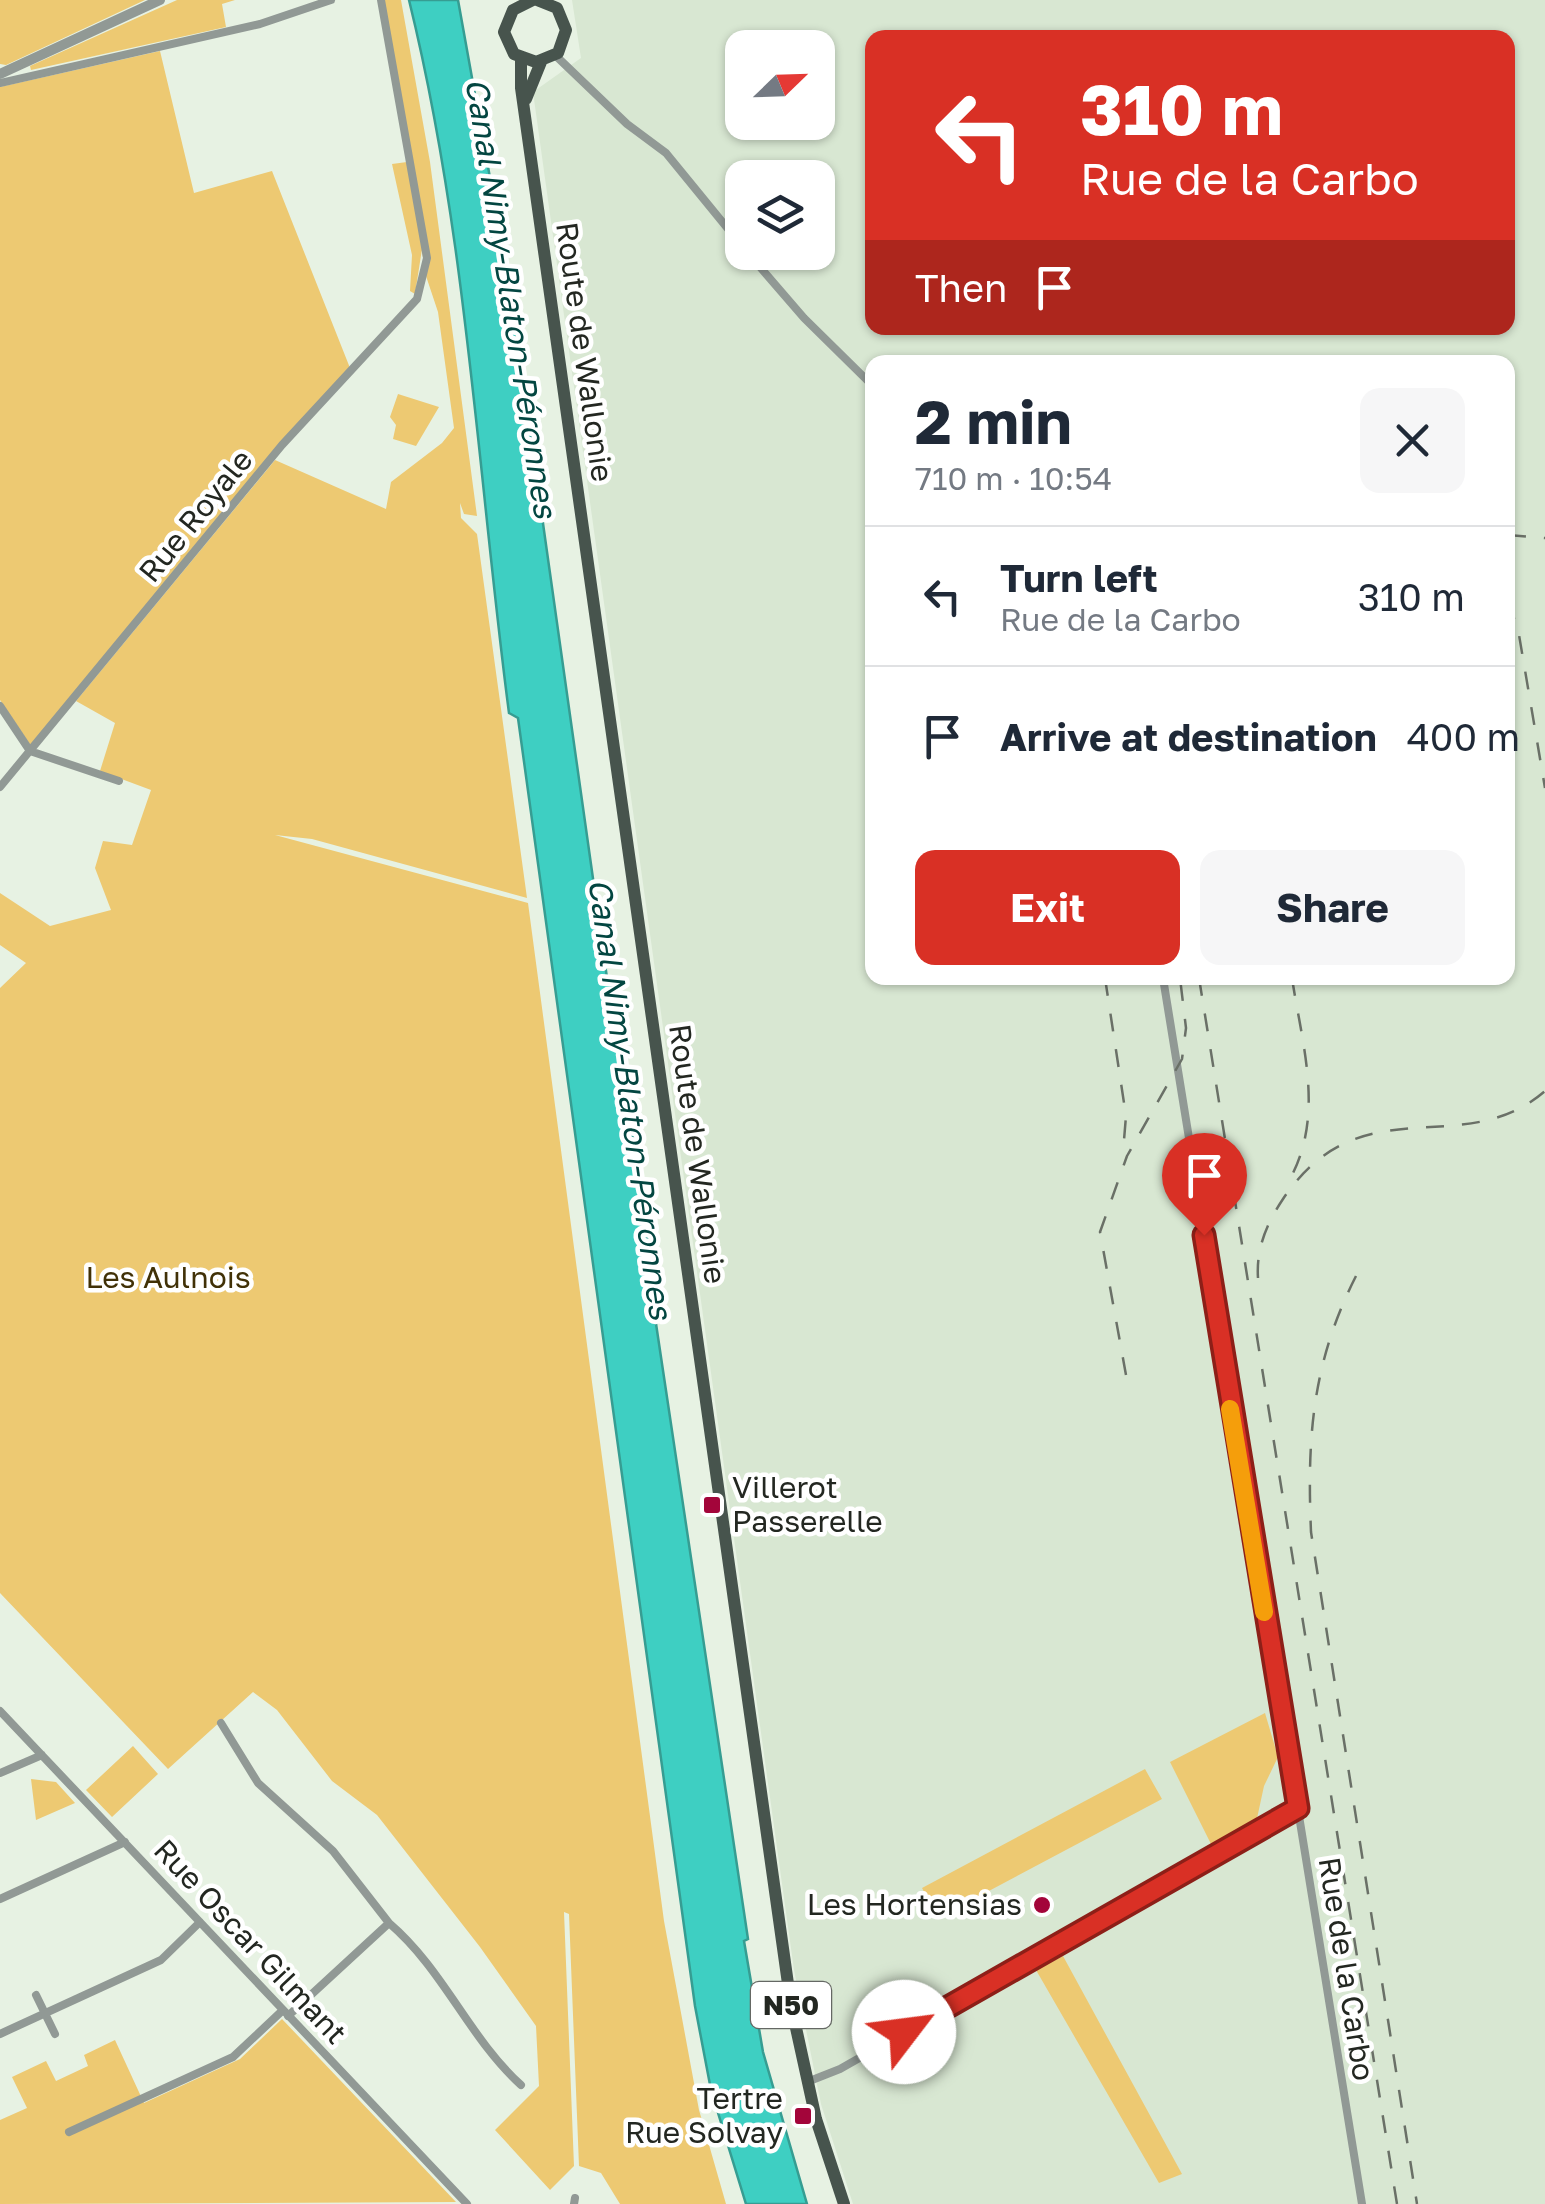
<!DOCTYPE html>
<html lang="en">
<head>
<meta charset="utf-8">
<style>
  :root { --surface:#fff; --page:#f6f6f7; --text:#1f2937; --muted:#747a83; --line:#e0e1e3; --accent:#d93025 }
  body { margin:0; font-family:"Golos Text",sans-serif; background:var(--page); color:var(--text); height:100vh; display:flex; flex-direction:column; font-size:38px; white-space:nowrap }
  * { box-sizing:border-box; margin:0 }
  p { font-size:32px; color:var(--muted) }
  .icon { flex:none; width:55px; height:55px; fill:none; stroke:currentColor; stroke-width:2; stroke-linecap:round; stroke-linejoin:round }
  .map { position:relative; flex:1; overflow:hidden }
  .sheet { position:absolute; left:865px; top:355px; width:650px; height:630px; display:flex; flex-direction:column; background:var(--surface); border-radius:20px; box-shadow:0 2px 8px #0004 }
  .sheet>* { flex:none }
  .guide { position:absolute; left:865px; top:30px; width:650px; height:305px; border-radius:20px; box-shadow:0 2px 8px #0004; background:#d93025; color:#fff; overflow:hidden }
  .needle { width:65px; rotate:67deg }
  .controls { position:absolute; left:725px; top:30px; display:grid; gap:20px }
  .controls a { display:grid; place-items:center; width:110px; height:110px; border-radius:20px; background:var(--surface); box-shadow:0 2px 8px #0004; font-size:50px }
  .pin { position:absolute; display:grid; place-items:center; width:85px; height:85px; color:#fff; margin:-102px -42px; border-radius:50% 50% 50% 0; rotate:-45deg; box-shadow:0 0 10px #0007 }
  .pin .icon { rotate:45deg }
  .me { position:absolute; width:110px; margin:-55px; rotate:60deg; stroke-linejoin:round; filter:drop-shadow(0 0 8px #0008) }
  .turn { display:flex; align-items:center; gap:35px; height:210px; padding:0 50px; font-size:45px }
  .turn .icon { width:130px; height:130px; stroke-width:2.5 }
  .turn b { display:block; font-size:70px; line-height:85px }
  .then { display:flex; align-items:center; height:95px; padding:0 50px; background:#0003; gap:20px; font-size:38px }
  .round { display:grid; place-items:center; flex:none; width:105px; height:105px; border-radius:20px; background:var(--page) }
  .headline { display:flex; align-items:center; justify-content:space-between; height:170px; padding:0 50px }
  h1 { font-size:60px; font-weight:700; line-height:75px }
  .primary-button { display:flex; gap:20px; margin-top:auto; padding:20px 50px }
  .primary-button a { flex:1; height:115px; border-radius:20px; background:var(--accent); color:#fff; font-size:40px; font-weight:700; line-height:115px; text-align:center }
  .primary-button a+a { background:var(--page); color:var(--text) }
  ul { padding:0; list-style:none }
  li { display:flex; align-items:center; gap:30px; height:140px; padding:0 50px; border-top:2px solid var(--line) }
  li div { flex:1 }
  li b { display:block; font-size:38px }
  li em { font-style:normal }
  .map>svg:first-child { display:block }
  .built { fill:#d8e7d2; fill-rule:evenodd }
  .green { fill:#edc972 }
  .water { fill:#3ecfc2; stroke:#369d92; stroke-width:2.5 }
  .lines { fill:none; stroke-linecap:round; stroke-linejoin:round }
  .minor { stroke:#919995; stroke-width:8 }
  .tertiary { stroke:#919995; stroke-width:10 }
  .primary { stroke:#47544d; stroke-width:12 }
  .rail { stroke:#6a7067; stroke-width:2.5; stroke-dasharray:18 18; stroke-linecap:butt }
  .route-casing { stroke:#8d1f18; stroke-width:25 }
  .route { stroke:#d93025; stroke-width:18 }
  .slow { stroke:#f59e0b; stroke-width:18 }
  .poi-dot { fill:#a3053a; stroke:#fff; stroke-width:4 }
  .labels { text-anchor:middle; stroke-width:9; stroke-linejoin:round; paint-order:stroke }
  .shield { fill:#fff; stroke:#656864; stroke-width:2.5 }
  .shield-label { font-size:28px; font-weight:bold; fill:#232721 }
  .street-label { font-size:30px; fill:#232721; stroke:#fff }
  .park-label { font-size:30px; fill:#413107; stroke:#fff }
  .poi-label { font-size:30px; fill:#232721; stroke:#fff; text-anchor:end }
  .water-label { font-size:32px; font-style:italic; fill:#034641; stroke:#fff }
</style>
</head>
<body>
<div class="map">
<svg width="1545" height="2204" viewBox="0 0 1545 2204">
  <rect width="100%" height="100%" fill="#e7f2e3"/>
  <path class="built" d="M572,0H1545V2204H853L821,2104L794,1970L533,92L581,58ZM872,38H1508V328H872ZM742,48H818V122H742ZM742,178H818V252H742ZM872,362H1508V978H872Z"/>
  <path class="green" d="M0,0H145L6,65L0,64Z
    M177,0H235L222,4L226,27L31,70L30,66Z
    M381,0H401L430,162L477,516L464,514L460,503L461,518L477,534L527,898L312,839L275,835L528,903L664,1921L699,2110L726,2204H620L601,2173L579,2166L569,1914L564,1912L574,2166L550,2190L495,2130L539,2086L536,2026L480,1947L377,1815L332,1781L277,1710L253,1692L168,1769L0,1593V988L26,963L0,945V893L50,926L111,910L95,868L103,841L132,845L151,790L100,771L115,723L76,701L275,460L386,509L391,482L442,443L454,428L438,312L426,276Z
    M160,51L194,193L272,171L350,368L31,746L0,700V87Z
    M407,162L422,249L415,294L410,291L412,255L392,164Z
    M398,394L439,407L416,446L393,439L396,425L390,417Z
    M1265,1713L1278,1757L1264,1786L1256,1823L1211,1844L1170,1762Z
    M133,1746L158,1774L112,1817L86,1790Z
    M1145,1769L1162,1799L938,1918L922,1888Z
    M31,1779L56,1782L75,1803L36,1820Z
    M1063,1956L1182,2174L1159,2183L1036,1970Z
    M282,2019L456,2202L0,2204V2120L27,2108L12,2077L46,2061L56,2081L88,2066L84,2055L115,2040L144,2103L240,2059Z"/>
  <path class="water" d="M409,0H458L510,289L607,978L611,980L658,1313L655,1317L748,1939L744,1941L763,2052L807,2204H746L711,2090L695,2006L518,718L509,713C478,477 467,236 409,0Z"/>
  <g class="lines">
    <path class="minor" d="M555,55L627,124L666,153L742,246
      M0,83L260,24L331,0
      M747,252L804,318L872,385
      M0,706L30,751L119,781
      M0,787L282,445L417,299L427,258L381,0
      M1163,978L1362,2204
      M0,1711L467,2204
      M221,1723L258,1783L333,1851L389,1923L288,2016
      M0,1773L42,1755
      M0,1899L125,1842
      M389,1923C444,1970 469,2038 521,2085
      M36,1995L55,2034
      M0,2034L161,1960L200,1922
      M807,2082L840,2069L1298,1808
      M69,2132L233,2057L283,2010
      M574,2204L575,2198"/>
    <path class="tertiary" d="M0,74L160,0"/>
    <path class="primary" d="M533,0L513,10L504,32L514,54L536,62L558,53L566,30L557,8L537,0
      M521,59V88L791,2005L816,2119L844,2204
      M526,99L541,62"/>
    <path class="rail" d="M1508,535L1545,538
      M1508,602L1518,629L1545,788
      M1105,978L1126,1116L1123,1152
      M1199,978L1397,2204
      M1292,978C1302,1044 1324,1112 1292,1175
      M1356,1276C1312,1363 1307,1437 1311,1532L1417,2204
      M1258,1278C1256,1248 1267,1223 1283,1199C1362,1082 1462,1163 1545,1091
      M1126,1375L1100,1232L1127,1156L1182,1059L1186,1028L1180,978"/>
  </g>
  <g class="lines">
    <g class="route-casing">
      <path id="route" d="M904,2032L1298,1808L1204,1235"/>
    </g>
    <use href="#route" class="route"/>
    <path class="slow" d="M1230,1409L1264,1612"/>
  </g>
  <g class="poi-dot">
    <rect x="702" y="1495" width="20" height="20" rx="5"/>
    <circle cx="1042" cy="1905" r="10"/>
    <rect x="793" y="2106" width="20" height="20" rx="5"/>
  </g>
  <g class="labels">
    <rect class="shield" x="751" y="1982" width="80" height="46" rx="8"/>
    <g class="shield-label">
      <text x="791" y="2015">N50</text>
    </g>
    <g class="street-label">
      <text transform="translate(584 352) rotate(82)" y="10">Route de Wallonie</text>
      <text transform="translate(196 516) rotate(-51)" y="10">Rue Royale</text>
      <text transform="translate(697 1154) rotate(82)" y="10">Route de Wallonie</text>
      <text transform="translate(250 1942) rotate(47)" y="10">Rue Oscar Gilmant</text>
      <text transform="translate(1346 1969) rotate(81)" y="10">Rue de la Carbo</text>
    </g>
    <g class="park-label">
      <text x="168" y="1288">Les Aulnois</text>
    </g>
    <g class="poi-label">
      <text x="732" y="1498" text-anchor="start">Villerot<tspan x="732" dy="34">Passerelle</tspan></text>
      <text x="1022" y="1915">Les Hortensias</text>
      <text x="783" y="2109">Tertre<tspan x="783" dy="34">Rue Solvay</tspan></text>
    </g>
    <g class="water-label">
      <text transform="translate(511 298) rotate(81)" y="11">Canal Nimy-Blaton-Péronnes</text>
      <text transform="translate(630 1099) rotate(82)" y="11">Canal Nimy-Blaton-Péronnes</text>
    </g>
  </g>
</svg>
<div class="controls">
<a><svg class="needle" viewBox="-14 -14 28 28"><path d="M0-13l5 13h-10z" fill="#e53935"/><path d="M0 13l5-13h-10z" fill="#747a83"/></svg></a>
<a><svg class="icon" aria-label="layers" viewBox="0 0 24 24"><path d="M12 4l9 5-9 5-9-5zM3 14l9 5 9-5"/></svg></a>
</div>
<div class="pin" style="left:1204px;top:1235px;background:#d93025"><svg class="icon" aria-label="arrive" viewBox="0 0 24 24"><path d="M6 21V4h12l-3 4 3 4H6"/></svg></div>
<svg class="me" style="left:904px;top:2032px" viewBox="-20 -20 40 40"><circle r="19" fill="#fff"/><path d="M0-13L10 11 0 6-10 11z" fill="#d93025"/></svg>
<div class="guide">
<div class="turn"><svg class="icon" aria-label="left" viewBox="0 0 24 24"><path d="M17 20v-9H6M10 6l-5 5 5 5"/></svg><div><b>310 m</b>Rue de la Carbo</div></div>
<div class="then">Then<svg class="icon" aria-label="arrive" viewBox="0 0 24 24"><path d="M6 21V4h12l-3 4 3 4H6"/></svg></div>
</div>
<section class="sheet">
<div class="headline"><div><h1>2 min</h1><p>710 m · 10:54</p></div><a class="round"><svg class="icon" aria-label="close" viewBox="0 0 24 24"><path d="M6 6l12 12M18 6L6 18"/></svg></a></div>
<ul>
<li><svg class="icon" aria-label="left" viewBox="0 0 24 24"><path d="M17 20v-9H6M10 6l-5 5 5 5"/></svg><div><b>Turn left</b><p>Rue de la Carbo</p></div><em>310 m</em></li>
<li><svg class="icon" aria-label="arrive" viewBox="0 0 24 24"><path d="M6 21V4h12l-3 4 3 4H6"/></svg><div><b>Arrive at destination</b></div><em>400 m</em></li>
</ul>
<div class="primary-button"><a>Exit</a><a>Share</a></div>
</section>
</div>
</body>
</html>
